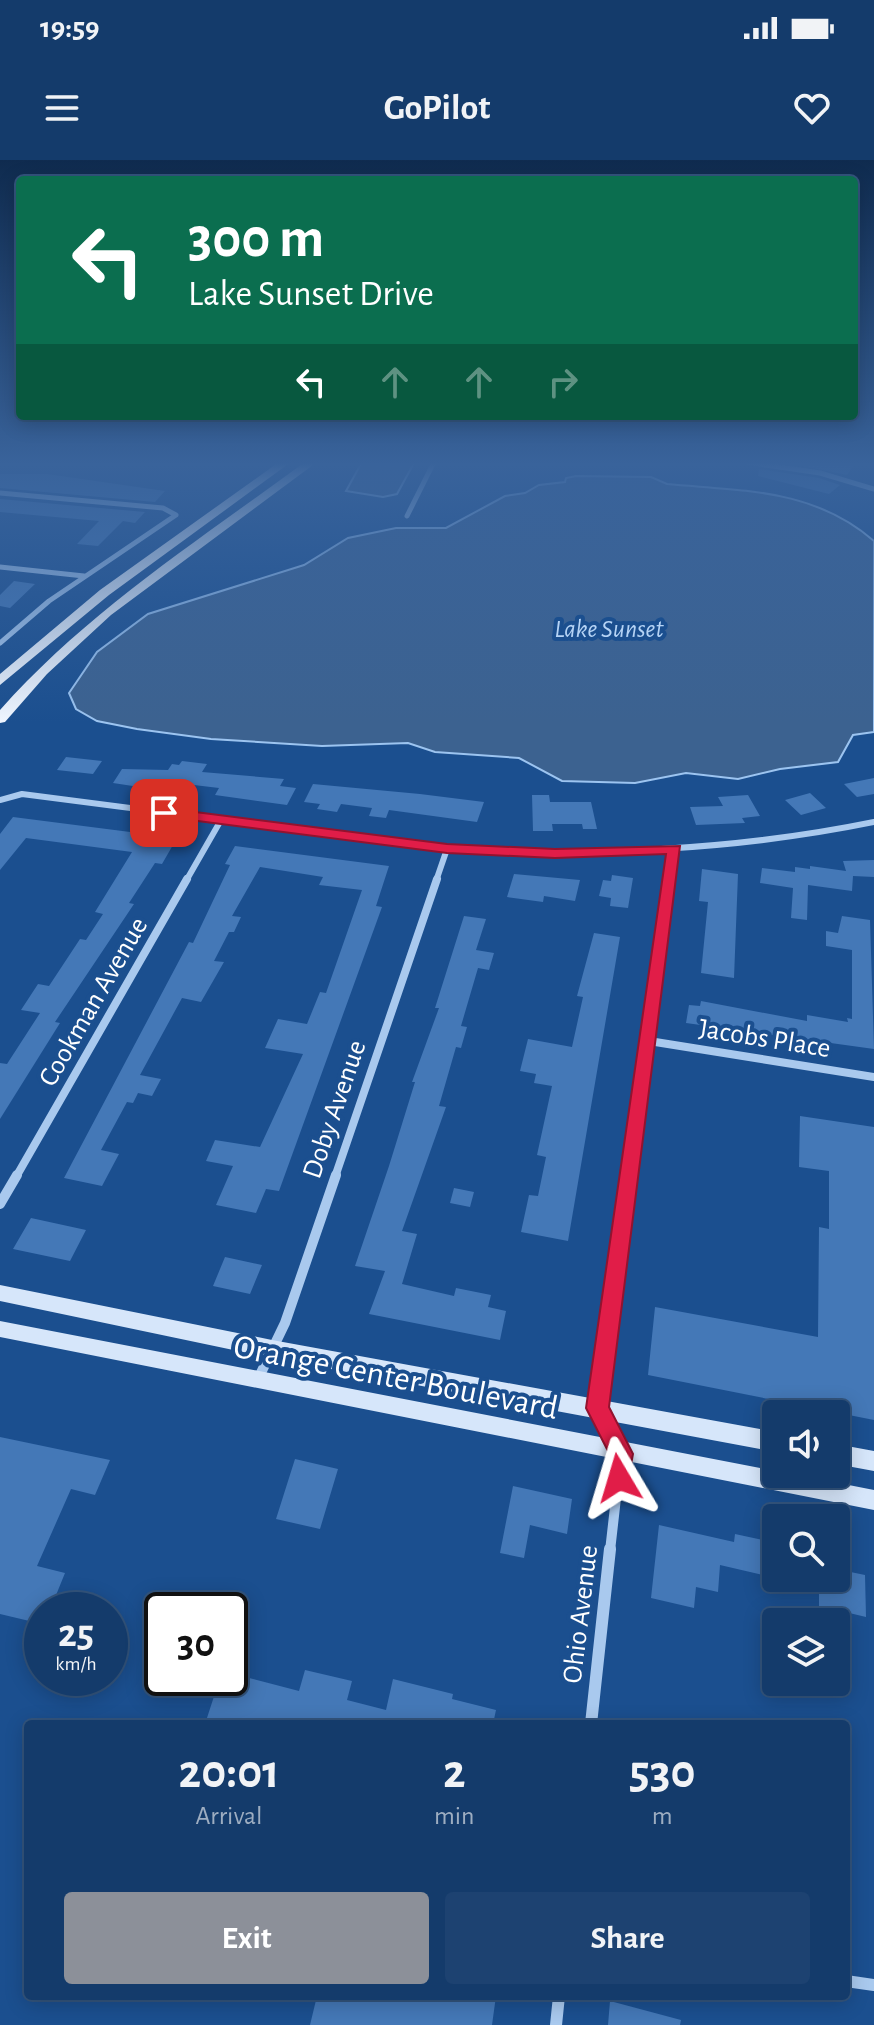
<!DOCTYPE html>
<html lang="en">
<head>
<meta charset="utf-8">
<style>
  :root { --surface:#143b6b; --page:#1d4271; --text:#f1f3f6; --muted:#9dadc1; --line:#33557e; --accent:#8c9099 }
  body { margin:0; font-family:"Alegreya Sans",sans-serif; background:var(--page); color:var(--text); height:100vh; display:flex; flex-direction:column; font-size:30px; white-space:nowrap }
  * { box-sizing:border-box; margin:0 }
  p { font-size:26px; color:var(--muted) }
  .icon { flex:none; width:44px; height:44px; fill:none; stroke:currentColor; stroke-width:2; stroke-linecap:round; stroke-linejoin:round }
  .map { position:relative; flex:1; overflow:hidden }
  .sheet { position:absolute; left:24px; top:1560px; width:826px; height:280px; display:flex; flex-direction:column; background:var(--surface); border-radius:8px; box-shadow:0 4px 20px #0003,0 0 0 2px var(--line) }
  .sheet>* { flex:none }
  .banner { position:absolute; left:16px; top:16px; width:842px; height:244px; border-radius:8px; box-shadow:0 4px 20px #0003,0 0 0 2px var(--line); background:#0b6e4f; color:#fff; overflow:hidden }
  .buttons { position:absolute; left:762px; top:1240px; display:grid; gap:16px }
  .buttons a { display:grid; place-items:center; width:88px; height:88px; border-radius:8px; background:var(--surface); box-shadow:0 4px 20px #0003,0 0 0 2px var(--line); font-size:40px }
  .speed { position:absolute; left:24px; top:1432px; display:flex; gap:16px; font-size:40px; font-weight:700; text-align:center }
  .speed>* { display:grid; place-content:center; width:104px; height:104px; border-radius:50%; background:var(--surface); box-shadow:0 4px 20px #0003,0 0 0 2px var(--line); line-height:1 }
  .speed small { font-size:20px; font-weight:400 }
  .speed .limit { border:4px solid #111; border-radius:12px; background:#fff; color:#111 }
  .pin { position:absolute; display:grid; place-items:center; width:68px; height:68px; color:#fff; margin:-34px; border-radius:16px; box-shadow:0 4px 12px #0006 }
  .me { position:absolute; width:88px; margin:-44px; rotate:353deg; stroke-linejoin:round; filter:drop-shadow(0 0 6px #0008) }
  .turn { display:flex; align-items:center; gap:28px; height:168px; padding:0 40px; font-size:36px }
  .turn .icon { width:104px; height:104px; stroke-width:2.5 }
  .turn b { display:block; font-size:56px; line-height:68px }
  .lanes { display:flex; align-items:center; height:76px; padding:0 40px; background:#0003; justify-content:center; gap:40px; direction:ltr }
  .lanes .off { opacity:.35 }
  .eta { display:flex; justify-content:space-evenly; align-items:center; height:136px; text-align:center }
  .eta b { font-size:48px; font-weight:700; line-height:56px }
  .button { display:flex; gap:16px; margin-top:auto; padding:16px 40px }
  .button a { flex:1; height:92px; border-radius:8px; background:var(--accent); color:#fff; font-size:32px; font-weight:700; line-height:92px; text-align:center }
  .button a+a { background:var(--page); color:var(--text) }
  .status { display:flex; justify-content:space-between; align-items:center; height:56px; padding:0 40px; background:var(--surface); direction:ltr }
  .status svg { height:22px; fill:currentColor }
  header { display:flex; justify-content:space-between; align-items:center; height:104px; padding:0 40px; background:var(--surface); font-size:36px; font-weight:700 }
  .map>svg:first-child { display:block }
  .water { fill:#3c6290; stroke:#9cc4f0; stroke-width:2 }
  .building { fill:#4478b7 }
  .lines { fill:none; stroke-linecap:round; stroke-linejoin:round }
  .street-far4 { stroke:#a9c9ee; stroke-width:5 }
  .street-far3 { stroke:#a9c9ee; stroke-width:6 }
  .street-far2 { stroke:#a9c9ee; stroke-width:8 }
  .street-far1 { stroke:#a9c9ee; stroke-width:10 }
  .street { stroke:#a9c9ee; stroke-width:12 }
  .secondary { fill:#d6e6fa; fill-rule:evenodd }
  .primary { fill:#f0f6ff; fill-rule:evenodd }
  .route { fill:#e11d48; stroke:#92132f; stroke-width:2 }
  .labels { text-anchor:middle; stroke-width:8; stroke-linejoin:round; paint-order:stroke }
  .far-water-label { font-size:26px; font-style:italic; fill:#b5d3f5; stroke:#1b4f8f }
  .street-label { font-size:28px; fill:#fff; stroke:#1b4f8f }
  .near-street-label { font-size:34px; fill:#fff; stroke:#1b4f8f }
</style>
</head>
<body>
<div class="status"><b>19:59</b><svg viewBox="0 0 49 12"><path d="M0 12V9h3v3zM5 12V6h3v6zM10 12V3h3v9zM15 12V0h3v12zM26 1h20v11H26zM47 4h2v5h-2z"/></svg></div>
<header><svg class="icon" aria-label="menu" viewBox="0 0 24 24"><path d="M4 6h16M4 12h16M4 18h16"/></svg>GoPilot<svg class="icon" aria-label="heart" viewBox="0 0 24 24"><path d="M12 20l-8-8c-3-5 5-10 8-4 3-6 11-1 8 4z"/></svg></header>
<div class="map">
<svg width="874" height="1865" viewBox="0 0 874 1865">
  <rect width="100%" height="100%" fill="#1b4f8f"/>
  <path class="water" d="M362,302H414V303L397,334L383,337L346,331Z
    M576,316L651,317L667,324C742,331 813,328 874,381V572L853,575L838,602L780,609L738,619L686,613L635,623L562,621L519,598L435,592L408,583L322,586L211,579L137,569L97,561L76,549L69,533L97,492L148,454L304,405L348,378L396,368H446L505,336L525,333L539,325L565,322L566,318Z"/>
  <path class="building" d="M784,302H856L847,315Z
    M759,309L819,318L840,325L829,334L758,316Z
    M0,314H47L165,331L155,342L0,328Z
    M0,339L145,352L135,363L123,361L98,386L77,384L99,361L0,352Z
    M14,421L35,424L10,448L0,446V435Z
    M66,597L102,601L93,614L57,610Z
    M182,601L207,604L202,612L284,619L280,626L296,628L287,645L215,635L219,628L177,623L172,632L113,623L122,609L168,610L172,604L179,605Z
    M874,618V634L857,637L844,624Z
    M313,624L420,634L484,642L477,662L389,650L386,658L369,656L372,648L341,644L337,652L317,649L320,644L304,642Z
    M810,633L826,648L801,655L785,640Z
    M532,635H549L550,642H591L597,669H583L582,664H552L553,671H533Z
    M748,635L760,656L742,658L745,663L696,665L690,647L723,646L718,637Z
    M13,657L177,678L162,704L155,703L129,743L134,744L55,862L60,863L0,959V903L7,904L40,853L21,850L38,824L49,826L80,779L86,780L103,754L95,752L132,692L26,678L0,710V674Z
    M235,686L389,706L376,746L382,747L279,1031L266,1029L256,1053L216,1045L233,1006L206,1001L215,980L260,987L303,894L265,888L278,859L307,864L320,832L326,833L362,730L319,725L323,717L260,707L232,756L241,757L234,772H229L214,801L224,802L201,842L182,838L140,915L161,919L152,936L138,933L133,943L127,942L101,990L119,994L102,1026L64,1018L189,782L193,783L230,705L225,704Z
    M874,700V717L853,716L852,731L808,725L807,760L791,758L793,728L760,723L762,708L795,712V707L810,709V706L846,711L843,701Z
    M702,709L738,714L734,818L701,813L708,742L699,741Z
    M514,714L580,720L575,741L544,736L543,742L507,737Z
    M612,715L633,718L628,748L610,746L611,738L599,736L603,720L611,721Z
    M464,756L486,759L476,790L494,793L489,810L478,808L461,866L467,867L461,888L456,887L439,946L446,947L402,1071L417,1074L402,1124L454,1136L456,1128L491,1135L488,1147L506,1151L500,1180L369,1154L385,1111L355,1106L389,1006L415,922H412L439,848H435Z
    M842,756L870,760L874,889L686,863L689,845L700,846L701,841L807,861V855L848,862L847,858L852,859V790L826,786V771L838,773Z
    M594,773L620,777L568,1081L521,1072L529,1035L538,1036L546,997L537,995L552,926L534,923L536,914L520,911L528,879L572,887L583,837L577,836Z
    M800,956L874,967V1260L648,1215L655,1147L818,1177L819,1067L829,1069V1011L799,1007Z
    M454,1028L474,1032L470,1047L450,1043Z
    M31,1058L86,1070L70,1101L13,1089Z
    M225,1097L262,1105L250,1134L213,1126Z
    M0,1277L110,1300L95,1335L71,1329L37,1406L65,1413L50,1450H42V1464L0,1454Z
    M295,1299L338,1309L320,1369L276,1359Z
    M513,1326L572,1339L567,1374L530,1365L524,1398L500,1393Z
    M659,1365L734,1382L735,1374L776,1383V1418L720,1405L718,1432L696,1427L694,1448L651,1438Z
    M836,1409L865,1415L866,1457L845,1452V1462H819V1418H836Z
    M305,1510L352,1521L347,1540L386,1550L393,1519L453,1534L452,1539L496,1550L493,1564H205L220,1518H230V1513L299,1531Z
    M317,1836H496L492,1865H310Z
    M610,1841L681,1860L680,1865H608Z"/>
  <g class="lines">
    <path class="street-far4" d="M746,302L820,313L874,329
      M0,333L163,348L176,355L49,441L0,483
      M407,356L434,302
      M0,407L84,416"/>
    <path class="street-far3" d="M0,640L22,634L447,689C591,696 732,691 874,662
      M186,721L221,660
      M436,721L447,689
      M670,721L674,689"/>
    <path class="street-far2" d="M649,881L874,917
      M16,1017L187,719
      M335,1017L437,719
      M629,1017L670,719"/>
    <path class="street-far1" d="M0,1044L17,1015
      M258,1219L285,1163L336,1015
      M610,1391L621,1294L598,1248L630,1015"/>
    <path class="street" d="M591,1564L610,1389
      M846,1821L874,1825
      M556,1865L559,1836"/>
    <path class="secondary" d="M0,1125L272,1180L776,1272V1292L272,1198L0,1141Z
      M0,1161L776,1311V1314H793L874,1330V1350L0,1177Z
      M836,1284L874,1291V1311L836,1304Z"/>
    <path class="primary" d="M279,302H291L109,435L0,525V514L100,430Z
      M305,302H317L111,455L47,514L5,562L0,563V550C88,451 199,380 305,302Z"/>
  </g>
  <linearGradient id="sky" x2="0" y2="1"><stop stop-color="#0f2b4f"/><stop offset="0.54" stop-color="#39639b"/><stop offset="1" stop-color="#39639b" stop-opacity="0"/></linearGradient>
  <rect width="874" height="563" fill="url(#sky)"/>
  <path class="route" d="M164,648L447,684L555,689L680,686L609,1247L633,1294L627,1326L619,1330L611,1326L607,1318L610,1295L586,1248L666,694L555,698L447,693L159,656L157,653Z"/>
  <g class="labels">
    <g class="far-water-label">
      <text x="609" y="477">Lake Sunset</text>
    </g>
    <g class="street-label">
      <text transform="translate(92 841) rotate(-60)" y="10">Cookman Avenue</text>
      <text transform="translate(765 877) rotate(9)" y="10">Jacobs Place</text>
      <text transform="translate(333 949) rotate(-71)" y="10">Doby Avenue</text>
      <text transform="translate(579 1454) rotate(-83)" y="10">Ohio Avenue</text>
    </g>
    <g class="near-street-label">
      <text transform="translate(396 1216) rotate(11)" y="12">Orange Center Boulevard</text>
    </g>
  </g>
</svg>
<div class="buttons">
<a><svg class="icon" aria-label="sound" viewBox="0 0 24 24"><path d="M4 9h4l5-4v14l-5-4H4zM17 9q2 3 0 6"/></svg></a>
<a><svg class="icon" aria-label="search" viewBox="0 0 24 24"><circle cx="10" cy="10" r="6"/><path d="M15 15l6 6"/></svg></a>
<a><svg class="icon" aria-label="layers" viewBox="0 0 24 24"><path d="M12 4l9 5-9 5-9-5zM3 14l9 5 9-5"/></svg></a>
</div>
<div class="speed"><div>25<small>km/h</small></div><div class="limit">30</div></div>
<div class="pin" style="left:164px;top:653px;background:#d93025"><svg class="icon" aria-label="arrive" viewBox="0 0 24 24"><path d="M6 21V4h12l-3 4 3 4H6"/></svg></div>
<svg class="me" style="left:619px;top:1318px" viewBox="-20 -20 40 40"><path d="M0-17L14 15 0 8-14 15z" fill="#e11d48" stroke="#fff" stroke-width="4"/></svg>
<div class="banner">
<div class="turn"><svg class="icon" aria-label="left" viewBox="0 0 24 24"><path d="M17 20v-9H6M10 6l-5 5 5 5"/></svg><div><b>300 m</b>Lake Sunset Drive</div></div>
<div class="lanes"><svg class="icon" aria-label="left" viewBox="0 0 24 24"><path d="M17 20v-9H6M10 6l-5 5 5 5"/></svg><svg class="icon off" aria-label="ahead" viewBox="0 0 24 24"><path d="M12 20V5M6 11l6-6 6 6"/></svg><svg class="icon off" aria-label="ahead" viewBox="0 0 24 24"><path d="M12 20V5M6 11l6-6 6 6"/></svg><svg class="icon off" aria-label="right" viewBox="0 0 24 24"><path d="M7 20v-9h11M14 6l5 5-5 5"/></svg></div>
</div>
<section class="sheet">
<div class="eta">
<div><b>20:01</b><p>Arrival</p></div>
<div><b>2</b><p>min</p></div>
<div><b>530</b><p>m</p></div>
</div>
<div class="button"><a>Exit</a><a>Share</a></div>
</section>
</div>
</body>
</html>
